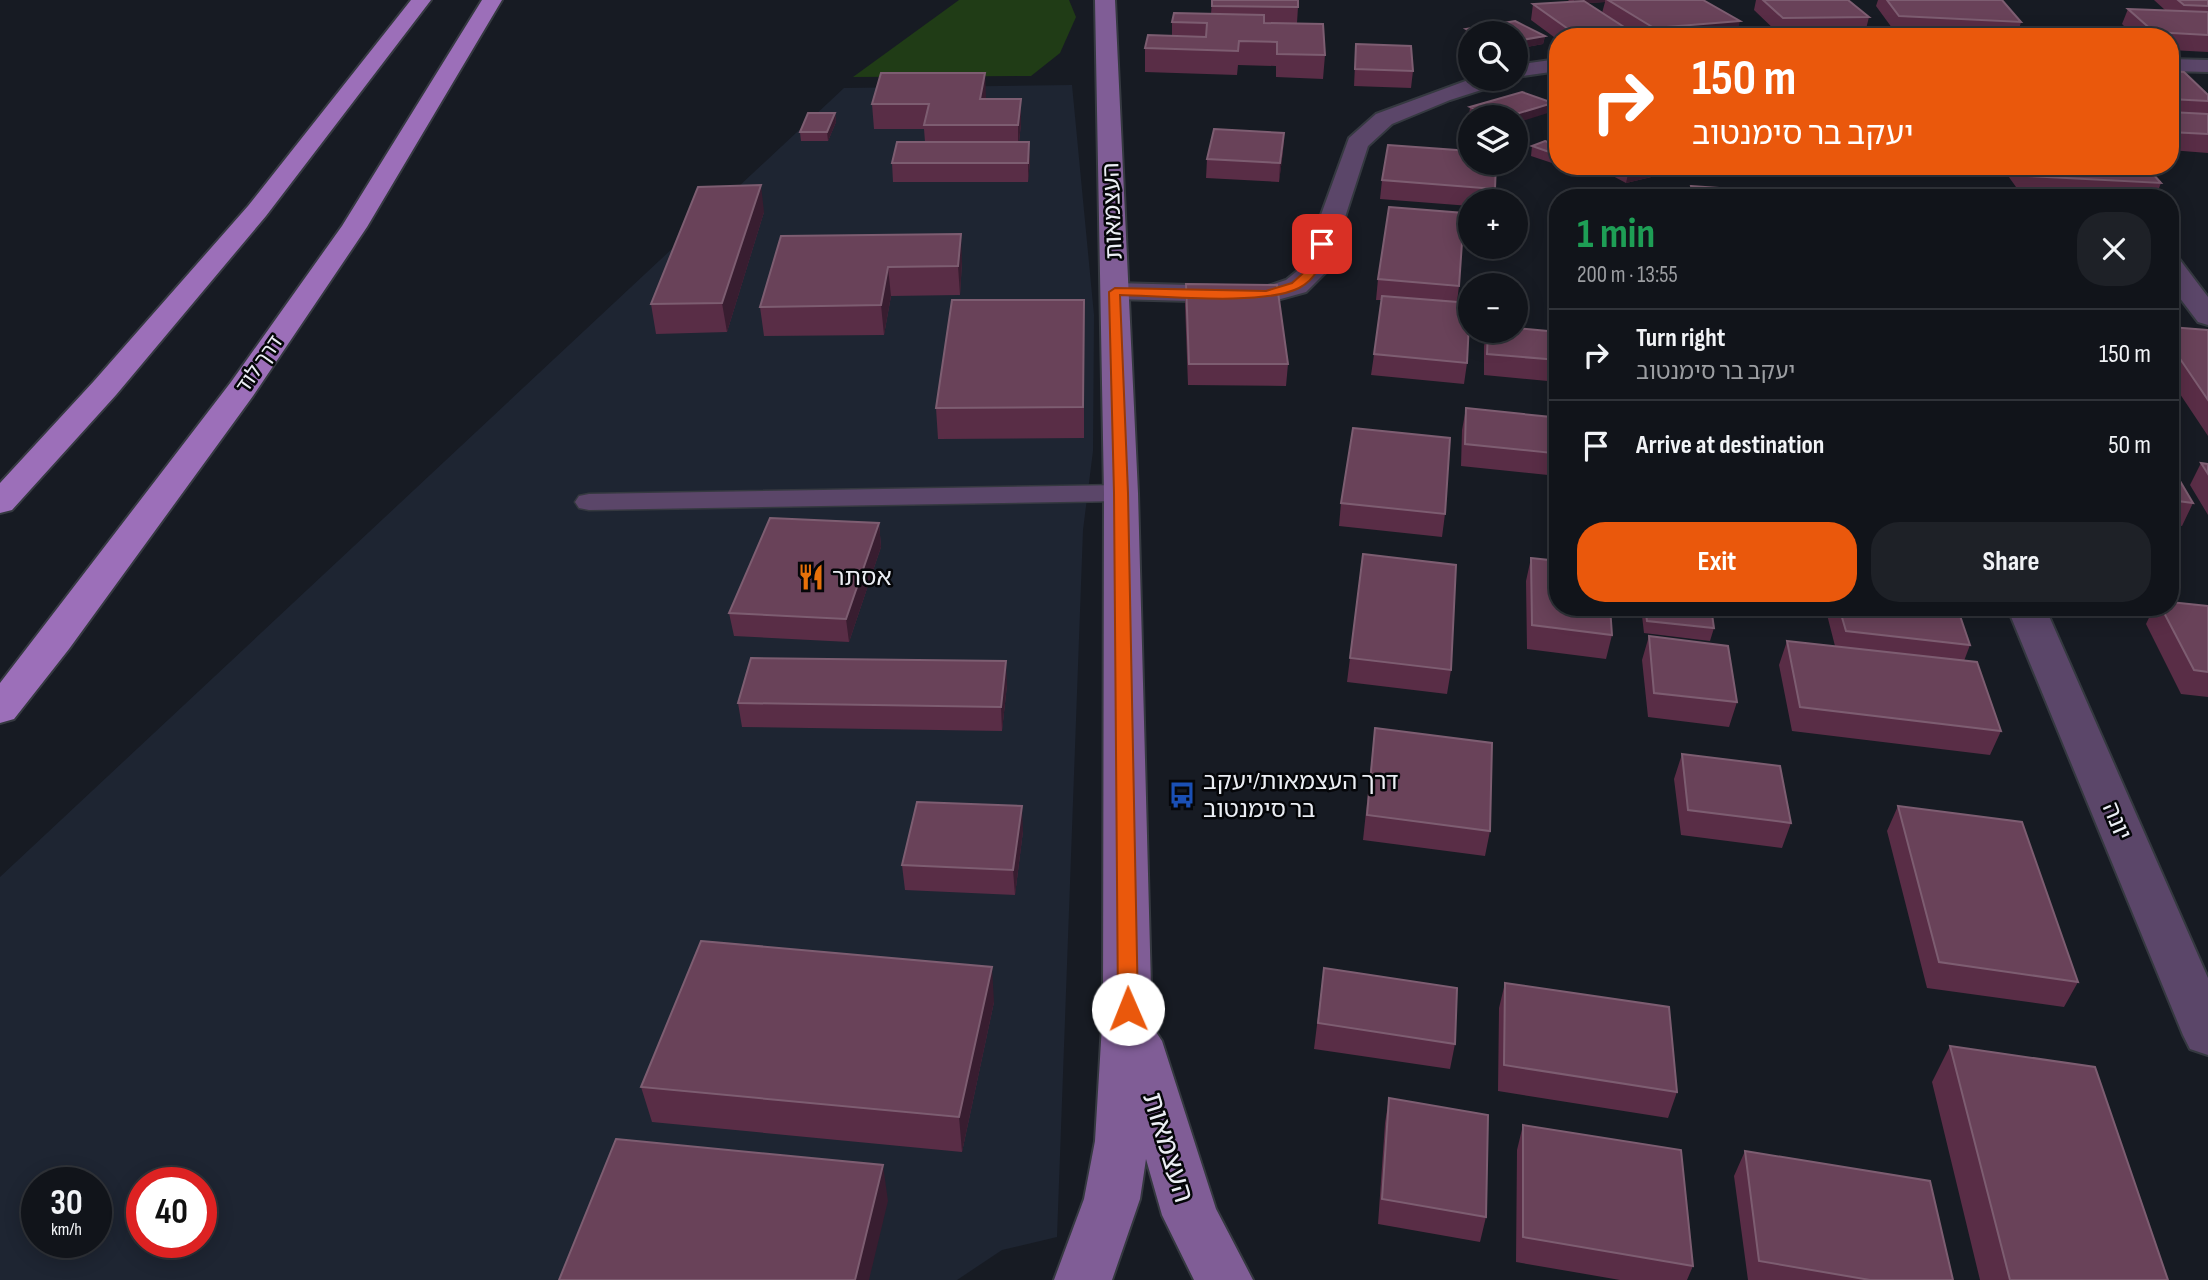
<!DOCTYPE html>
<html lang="en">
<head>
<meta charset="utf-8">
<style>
  :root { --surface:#11141a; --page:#1e2127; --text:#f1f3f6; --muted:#9c9ea2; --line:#303339; --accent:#ea580c }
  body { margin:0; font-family:"Sofia Sans Condensed","Noto Sans Hebrew",sans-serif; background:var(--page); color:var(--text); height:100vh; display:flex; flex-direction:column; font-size:26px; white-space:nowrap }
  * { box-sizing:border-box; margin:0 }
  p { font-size:23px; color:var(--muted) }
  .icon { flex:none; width:38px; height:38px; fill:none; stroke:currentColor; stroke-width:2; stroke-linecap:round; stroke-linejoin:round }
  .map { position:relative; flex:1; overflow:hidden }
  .drawer { position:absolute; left:1549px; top:189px; width:630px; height:427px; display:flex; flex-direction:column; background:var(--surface); border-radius:28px; box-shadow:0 4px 18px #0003,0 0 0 2px var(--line) }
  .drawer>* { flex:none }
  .top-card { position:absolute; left:1549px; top:28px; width:630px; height:147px; border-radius:28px; box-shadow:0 4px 18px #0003,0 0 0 2px var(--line); background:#ea580c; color:#fff; overflow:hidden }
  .controls { position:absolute; left:1458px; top:21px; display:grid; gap:14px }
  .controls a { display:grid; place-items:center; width:70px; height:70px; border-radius:50%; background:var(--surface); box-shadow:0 4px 18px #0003,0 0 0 2px var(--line); font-size:35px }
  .speed { position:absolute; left:21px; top:1167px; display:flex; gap:14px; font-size:35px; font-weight:700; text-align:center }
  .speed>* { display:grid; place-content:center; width:91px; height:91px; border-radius:50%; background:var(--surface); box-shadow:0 4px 18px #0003,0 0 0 2px var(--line); line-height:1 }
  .speed small { font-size:18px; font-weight:400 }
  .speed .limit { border:10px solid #d22; background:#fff; color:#111 }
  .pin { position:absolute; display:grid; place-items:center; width:60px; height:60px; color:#fff; margin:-30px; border-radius:14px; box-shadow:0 4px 10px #0006 }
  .me { position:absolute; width:77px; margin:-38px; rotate:359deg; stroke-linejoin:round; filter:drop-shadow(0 0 5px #0008) }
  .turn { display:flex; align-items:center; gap:24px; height:147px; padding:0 28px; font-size:32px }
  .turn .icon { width:91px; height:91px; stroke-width:2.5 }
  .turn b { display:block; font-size:49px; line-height:60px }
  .round { display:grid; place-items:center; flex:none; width:74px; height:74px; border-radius:28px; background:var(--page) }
  .overview { display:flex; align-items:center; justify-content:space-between; height:119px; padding:0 28px }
  h1 { font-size:42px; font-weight:700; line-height:52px; color:#1e9e55 }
  .action { display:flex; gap:14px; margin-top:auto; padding:14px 28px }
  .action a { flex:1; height:80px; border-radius:28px; background:var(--accent); color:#fff; font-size:28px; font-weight:700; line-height:80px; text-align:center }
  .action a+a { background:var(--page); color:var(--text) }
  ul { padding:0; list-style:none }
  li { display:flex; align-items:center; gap:21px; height:91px; padding:0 28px; border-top:2px solid var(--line) }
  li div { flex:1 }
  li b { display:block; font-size:26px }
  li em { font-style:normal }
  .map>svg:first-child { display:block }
  .built { fill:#1e2532; fill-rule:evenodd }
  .green { fill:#203c16 }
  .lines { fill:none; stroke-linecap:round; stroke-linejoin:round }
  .lane-casing { stroke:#353940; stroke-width:3 }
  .street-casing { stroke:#353940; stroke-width:4 }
  .secondary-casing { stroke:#353940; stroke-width:4 }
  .primary-casing { stroke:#353940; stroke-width:4 }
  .lane { fill:#5b4669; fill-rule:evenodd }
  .street { fill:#5b4669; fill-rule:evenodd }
  .secondary { fill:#805d96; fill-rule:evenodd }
  .primary { fill:#9c6fb9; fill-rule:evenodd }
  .wall { fill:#592d46; fill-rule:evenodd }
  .shaded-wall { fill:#381d30 }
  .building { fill:#694259; stroke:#7d5d71; stroke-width:2 }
  .route { fill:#ea580c; stroke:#983908; stroke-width:2 }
  .labels { text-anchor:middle; stroke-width:5; stroke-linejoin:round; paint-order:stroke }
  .far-street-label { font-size:21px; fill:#ebeef4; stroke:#050609 }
  .street-label { font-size:24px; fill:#ebeef4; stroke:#050609 }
  .poi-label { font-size:24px; fill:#ebeef4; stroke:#050609; text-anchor:start }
  .near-street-label { font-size:28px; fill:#ebeef4; stroke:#050609 }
</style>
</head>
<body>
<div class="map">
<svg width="2208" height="1280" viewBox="0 0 2208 1280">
  <rect width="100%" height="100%" fill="#171b23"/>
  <path class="built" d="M1072,85L1094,315L1093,451L1083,530L1057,1237L1002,1250L957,1280H0V877L844,88ZM37,1183H96V1242H37ZM142,1183H201V1242H142Z"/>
  <path class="green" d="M959,0H1069L1076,17L1060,53L1031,76L853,77Z"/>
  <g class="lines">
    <g class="lane-casing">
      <path id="lane" d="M1121,485L1131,487L1135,493L1131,499L1121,501L589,510L579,508L575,502L579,496L589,494Z"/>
    </g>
    <g class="street-casing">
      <path id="street" d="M1558,59V71L1516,77V65Z
        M2170,59L2208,60V72L2170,71Z
        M1471,79H1503L1500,84L1450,100L1392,124L1368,146L1328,270L1306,292L1266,303L1115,299L1105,297L1101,291L1105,285L1115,283L1265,287L1286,280L1302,267L1349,138L1376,114Z
        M2170,258L2180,260L2208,297V325L2198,322L2170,285Z
        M2007,607H2045L2208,978V1055L2190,1049L2183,1035Z"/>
    </g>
    <g class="secondary-casing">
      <path id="secondary" d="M1095,0H1115L1138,493L1152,1026L1162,1041L1216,1209L1253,1280H1194L1162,1215L1146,1159L1140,1199L1112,1280H1054L1084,1199L1095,1141L1103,1009L1104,493Z"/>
    </g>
    <g class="primary-casing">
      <path id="primary" d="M411,0H431L266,216L116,395L12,510L0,513V483L94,381L248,206Z
        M482,0H502L367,227L253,396L69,649L14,719L0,723V683L231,382L342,226Z"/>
    </g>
    <use href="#lane" class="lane"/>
    <use href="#street" class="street"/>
    <use href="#secondary" class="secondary"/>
    <use href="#primary" class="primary"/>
  </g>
  <path class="wall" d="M1212,0L1298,7L1297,23L1325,55L1323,79L1276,77V66L1238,65L1237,75L1145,72V48L1172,36V22L1211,14Z
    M1568,0H1703L1736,37H1638L1624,28L1622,37H1558V40L1531,20L1533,4L1570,2ZM1605,2L1602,13L1587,3Z
    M1756,0H1848L1869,17L1865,33L1779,34L1754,10Z
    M1878,0H2002L2021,22L2017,37H1983L1895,32L1876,6Z
    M2154,0H2208V52L2170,50V37H2135L2122,24L2128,9L2165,10Z
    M1515,21L1545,36L1543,44L1516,49V33H1470V40L1465,38L1466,29Z
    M1356,44L1413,71L1411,88L1354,86Z
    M2170,71L2208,95V153L2170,150Z
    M986,97L985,99H1021V124L1019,142L1030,160L1028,182H893L892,163L925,142L924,129H874L872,104Z
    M1553,103L1551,112L1516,117H1472L1469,116L1470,107Z
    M835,113L836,122L828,141H801L800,132Z
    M1284,133L1283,151L1279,182L1206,178L1207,159Z
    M1532,146H1558V165L1531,156Z
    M1561,166H1578L1570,169Z
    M1612,166L1664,174L1626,183L1611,175Z
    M2001,166H2146L2161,183L2155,198H2076L2021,194Z
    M1382,180L1495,189L1493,201H1470V206L1380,199Z
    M1691,186L1806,198H1689Z
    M764,212L727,332L656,334L651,304Z
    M781,236L962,262L960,295L891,296L884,335L764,336L760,307Z
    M1378,279L1459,286L1457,302L1467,363L1464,384L1371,375L1382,300H1376Z
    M1186,284L1288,364L1286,386L1188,385L1185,305Z
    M1084,300V438L938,439L936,408Z
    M2170,327L2208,330V436L2170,379Z
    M1487,331L1558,332V382L1484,375V346Z
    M1466,408L1552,453L1548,475L1461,466L1462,430Z
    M2201,463L2208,464V515L2190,485Z
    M2170,500L2193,503L2182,526L2170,524Z
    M1341,503L1445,514L1442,537L1339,526Z
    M879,523L881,547L849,642L734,636L729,613Z
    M1363,554L1451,670L1447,694L1347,682Z
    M1531,558L1612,635L1606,659L1527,649L1526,581Z
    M2208,606V697L2181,694L2146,624L2154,607Z
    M1641,607H1711L1714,628L1710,641L1644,633Z
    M1825,607H1957L1970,645L1964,661L2001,731L1990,755L1792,731L1779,665L1787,641L1835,646Z
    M1649,636L1737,702L1729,727L1648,717L1642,660Z
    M1007,685L1002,731L742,727L738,703Z
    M1375,728L1490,831L1485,856L1363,840Z
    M1682,754L1791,823L1782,848L1681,835L1674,779Z
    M1898,806L2078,982L2064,1007L1927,988L1887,831Z
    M1023,831L1015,895L905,890L902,865Z
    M1324,968L1455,1044L1450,1069L1314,1049Z
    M1505,983L1677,1092L1668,1118L1498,1091L1499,1008Z
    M994,1002L962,1152L652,1122L641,1087Z
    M1950,1046L2168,1280H1980L1932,1082Z
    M1389,1098L1486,1217L1480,1242L1378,1224L1385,1123Z
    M1523,1125L1693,1266L1687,1280H1620L1516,1262L1517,1150Z
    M1745,1151L1953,1280H1748L1734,1176Z"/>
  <path class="shaded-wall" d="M1574,0H1605V2L1574,4Z
    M1740,21L1736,37H1652L1654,28Z
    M1624,27L1622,37H1570L1571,31Z
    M1545,36L1543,44L1516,49V41Z
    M985,73L986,97L981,124L980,99Z
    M1021,99V124L1018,150V125Z
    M1553,103L1551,112L1516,123V117H1506Z
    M835,113L836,122L828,141L827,132Z
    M1284,133L1283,151L1279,182L1280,163Z
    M1029,142L1030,160L1028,182V163Z
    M1658,166H1666L1664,174L1626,183L1628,174Z
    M761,185L764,212L727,332L722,303Z
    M961,234L962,262L960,295L958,266Z
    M888,267L891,296L884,335L881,305Z
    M879,523L881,547L849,642L846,619Z
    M1006,661L1007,685L1002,731L1001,707Z
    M1022,806L1023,831L1015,895L1013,870Z
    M992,967L994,1002L962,1152L959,1117Z
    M883,1165L888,1201L869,1280H855Z"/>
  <path class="building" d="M1212,0H1298V7L1212,6Z
    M1608,0H1703L1740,21L1654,28Z
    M1763,0H1848L1869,17L1783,18Z
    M1887,0H2002L2021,22L1899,16Z
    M2178,0H2208V6L2184,5Z
    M1584,1L1624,27L1571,31L1533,4Z
    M2128,9L2208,12V35L2154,32Z
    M1174,13L1264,15V23L1323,24L1325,55L1277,54V42L1239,41L1238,51L1145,48L1148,35L1206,37L1207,23L1172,22Z
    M1515,21L1545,36L1516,41V33H1474L1466,29Z
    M1356,44L1411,46L1413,71L1355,69Z
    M2170,71L2184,72L2208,95V101L2170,99Z
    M881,73H985L980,99H1021L1018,125H924L929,104H872Z
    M1522,92L1553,103L1506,117H1495L1470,107Z
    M2170,112L2208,114V134L2170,132Z
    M808,113H835L827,132H800Z
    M1214,129L1284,133L1280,163L1207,159Z
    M1545,141L1558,146V155L1532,146Z
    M897,142H1029L1028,163H892Z
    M1388,145L1470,151V163H1496L1495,189L1382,180Z
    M1613,166H1658L1628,174Z
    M2020,166H2146L2161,183L2027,176Z
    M761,185L722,303L651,304L698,187Z
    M1691,186L1805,194L1806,198H1694Z
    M1389,207L1464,213L1459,286L1378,279Z
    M961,234L958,266L888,267L881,305L760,307L781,236Z
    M1186,284L1277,285L1288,364H1189Z
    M1382,296L1470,303L1467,363L1374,354Z
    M952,300H1084L1083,407L936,408Z
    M2170,327L2208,330V400L2170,344Z
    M1516,328L1558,332V360L1487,354L1488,331H1516Z
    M1466,408L1551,417L1552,453L1465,444Z
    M1353,428L1450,438L1445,514L1341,503Z
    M2201,463L2208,464V474Z
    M2170,464L2193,503L2170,500Z
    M770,518L879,523L846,619L729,613Z
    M1363,554L1456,565L1451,670L1350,658Z
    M1531,558L1558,561V607H1610L1612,635L1532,625Z
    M2170,602L2208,606V672L2194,670L2161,607H2170Z
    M1645,607H1711L1714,628L1647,621Z
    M1839,607H1957L1970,645L1846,631Z
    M1649,636L1728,646L1737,702L1654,693Z
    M1787,641L1977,662L2001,731L1800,707Z
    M751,658L1006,661L1001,707L738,703Z
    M1375,728L1492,743L1490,831L1367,815Z
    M1682,754L1780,766L1791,823L1688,810Z
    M917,802L1022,806L1013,870L902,865Z
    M1898,806L2022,822L2078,982L1939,962Z
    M701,941L992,967L959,1117L641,1087Z
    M1324,968L1457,988L1455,1044L1318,1023Z
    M1505,983L1669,1007L1677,1092L1504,1065Z
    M1950,1046L2095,1067L2168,1280H2010Z
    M1389,1098L1488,1115L1486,1217L1382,1199Z
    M1523,1125L1681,1150L1693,1266L1523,1237Z
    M616,1139L883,1165L855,1280H559Z
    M1745,1151L1930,1181L1953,1280H1870L1759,1261Z"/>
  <path class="route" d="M1322,241L1328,244C1322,262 1317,279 1299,288C1264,306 1163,296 1120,295L1128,493L1138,1009L1135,1015L1128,1017L1121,1015L1118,1009L1114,493L1109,292L1115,288L1266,291L1292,283L1309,268L1317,244Z"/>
  <defs>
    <g id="restaurant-bare" transform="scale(2.1)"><path d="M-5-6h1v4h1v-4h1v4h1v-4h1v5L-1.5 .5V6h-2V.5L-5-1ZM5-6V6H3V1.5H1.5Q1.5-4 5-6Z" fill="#e8710a" stroke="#050609" stroke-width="2.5" paint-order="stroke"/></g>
    <g id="bus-bare" transform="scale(2.1)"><path d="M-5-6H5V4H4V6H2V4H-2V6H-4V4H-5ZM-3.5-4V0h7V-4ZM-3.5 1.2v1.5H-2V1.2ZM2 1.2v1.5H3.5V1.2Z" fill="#1a4fb4" stroke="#050609" stroke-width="2.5" paint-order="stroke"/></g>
  </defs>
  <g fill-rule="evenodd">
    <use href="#restaurant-bare" x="811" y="577"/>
    <use href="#bus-bare" x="1182" y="795"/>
  </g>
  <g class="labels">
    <g class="far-street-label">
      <text transform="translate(259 364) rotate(-55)" y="7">דרך לוד</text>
    </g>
    <g class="street-label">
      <text transform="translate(1112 211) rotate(-92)" y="8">העצמאות</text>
      <text transform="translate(2117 821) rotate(67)" y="8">יונה</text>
    </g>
    <g class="poi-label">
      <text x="832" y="585">אסתר</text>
      <text x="1203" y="789">דרך העצמאות/יעקב<tspan x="1203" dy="28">בר סימנטוב</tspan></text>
    </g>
    <g class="near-street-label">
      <text transform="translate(1169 1147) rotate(73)" y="10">העצמאות</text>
    </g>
  </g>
</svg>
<div class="controls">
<a><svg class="icon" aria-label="search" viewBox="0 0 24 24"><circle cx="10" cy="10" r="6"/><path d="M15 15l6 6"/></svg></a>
<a><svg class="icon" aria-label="layers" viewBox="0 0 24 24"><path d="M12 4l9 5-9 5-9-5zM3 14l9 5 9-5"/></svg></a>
<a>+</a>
<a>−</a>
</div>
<div class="speed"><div>30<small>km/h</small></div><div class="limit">40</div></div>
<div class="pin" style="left:1322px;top:244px;background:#d93025"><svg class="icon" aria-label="arrive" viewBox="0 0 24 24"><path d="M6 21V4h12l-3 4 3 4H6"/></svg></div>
<svg class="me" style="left:1128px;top:1009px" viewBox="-20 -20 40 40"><circle r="19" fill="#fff"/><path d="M0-13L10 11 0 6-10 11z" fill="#ea580c"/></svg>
<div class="top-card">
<div class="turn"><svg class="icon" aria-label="right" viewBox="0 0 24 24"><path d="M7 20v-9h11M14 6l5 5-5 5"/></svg><div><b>150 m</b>יעקב בר סימנטוב</div></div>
</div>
<section class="drawer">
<div class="overview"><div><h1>1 min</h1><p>200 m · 13:55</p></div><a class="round"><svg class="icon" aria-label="close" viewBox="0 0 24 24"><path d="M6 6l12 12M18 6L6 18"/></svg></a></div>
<ul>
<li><svg class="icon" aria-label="right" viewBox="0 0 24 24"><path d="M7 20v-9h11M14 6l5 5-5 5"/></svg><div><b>Turn right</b><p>יעקב בר סימנטוב</p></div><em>150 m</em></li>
<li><svg class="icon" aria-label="arrive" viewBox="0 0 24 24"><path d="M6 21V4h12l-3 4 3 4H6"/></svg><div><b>Arrive at destination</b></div><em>50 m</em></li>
</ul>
<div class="action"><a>Exit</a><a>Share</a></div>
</section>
</div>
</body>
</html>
